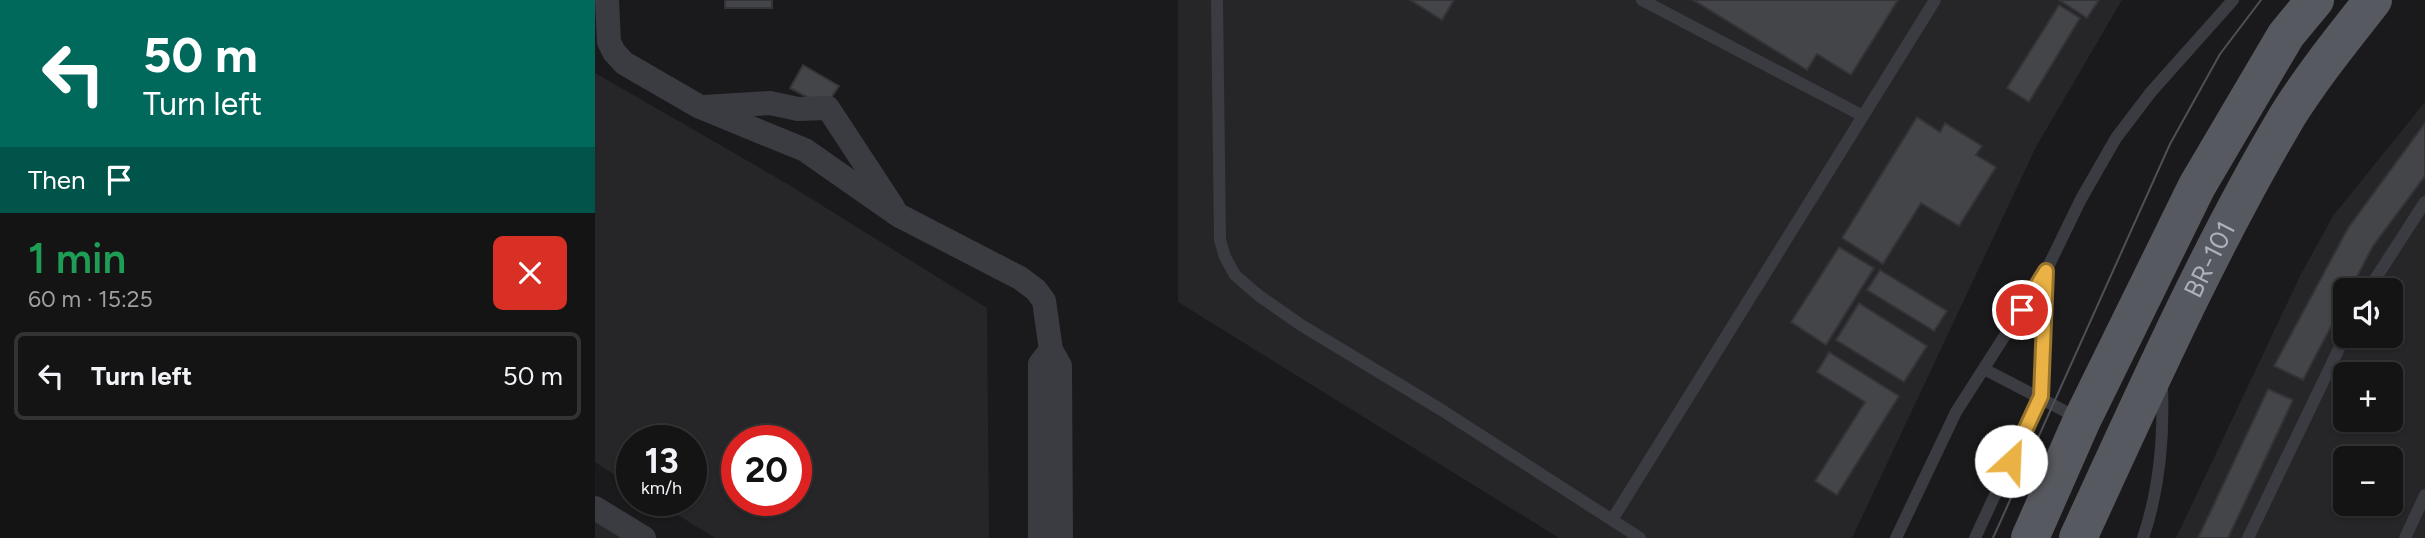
<!DOCTYPE html>
<html lang="en">
<head>
<meta charset="utf-8">
<style>
  :root { --surface:#141415; --page:#1d1d1e; --text:#f1f3f6; --muted:#9d9ea0; --line:#333334 }
  body { margin:0; font-family:Figtree,sans-serif; background:var(--page); color:var(--text); height:100vh; display:flex; flex-direction:column; font-size:26px; white-space:nowrap }
  * { box-sizing:border-box; margin:0 }
  p { font-size:23px; color:var(--muted) }
  .icon { flex:none; width:38px; height:38px; fill:none; stroke:currentColor; stroke-width:2; stroke-linecap:round; stroke-linejoin:round }
  .map { position:relative; flex:1; overflow:hidden }
  .panel { display:flex; flex-direction:column; background:var(--surface); width:595px }
  .panel>* { flex:none }
  .top-card { background:#00695c; color:#fff; overflow:hidden }
  .buttons { position:absolute; left:1738px; top:278px; display:grid; gap:14px }
  .buttons a { display:grid; place-items:center; width:70px; height:70px; border-radius:10px; background:var(--surface); box-shadow:0 2px 5px #0004,0 0 0 2px var(--line); font-size:35px }
  .speed { position:absolute; left:21px; top:425px; display:flex; gap:14px; font-size:35px; font-weight:700; text-align:center }
  .speed>* { display:grid; place-content:center; width:91px; height:91px; border-radius:50%; background:var(--surface); box-shadow:0 2px 5px #0004,0 0 0 2px var(--line); line-height:1 }
  .speed small { font-size:18px; font-weight:400 }
  .speed .limit { border:10px solid #d22; background:#fff; color:#111 }
  .pin { position:absolute; display:grid; place-items:center; width:60px; height:60px; color:#fff; margin:-30px; border:4px solid #fff; border-radius:50%; box-shadow:0 2px 7px #0007 }
  .me { position:absolute; width:77px; margin:-38px; rotate:25deg; stroke-linejoin:round; filter:drop-shadow(0 0 5px #0008) }
  .turn { display:flex; align-items:center; gap:24px; height:147px; padding:0 28px; font-size:32px }
  .turn .icon { width:91px; height:91px; stroke-width:2.5 }
  .turn b { display:block; font-size:49px; line-height:60px }
  .then { display:flex; align-items:center; height:66px; padding:0 28px; background:#0003; gap:14px; font-size:26px }
  .round { display:grid; place-items:center; flex:none; width:74px; height:74px; border-radius:10px; background:var(--page) }
  .headline { display:flex; align-items:center; justify-content:space-between; height:119px; padding:0 28px }
  h1 { font-size:42px; font-weight:600; line-height:52px; color:#1e9e55 }
  ul { padding:0; list-style:none }
  li { display:flex; align-items:center; gap:21px; height:88px; margin:0 14px 10px; padding:0 14px; border:4px solid var(--line); border-radius:10px }
  li div { flex:1 }
  li b { display:block; font-size:26px }
  li em { font-style:normal }
  main { display:flex; flex:1; min-height:0 }
  .map>svg:first-child { display:block }
  .built { fill:#262629; fill-rule:evenodd }
  .building { fill:#444549; stroke:#343438; stroke-width:2 }
  .lines { fill:none; stroke-linecap:round; stroke-linejoin:round }
  .lane { stroke:#3b3c41; stroke-width:12 }
  .street { stroke:#3b3c41; stroke-width:24 }
  .primary { stroke:#575960; stroke-width:38 }
  .tram { stroke:#4e5056; stroke-width:2 }
  .route-casing { stroke:#98742d; stroke-width:18 }
  .route { stroke:#eab245; stroke-width:12 }
  .labels { text-anchor:middle; stroke-width:7; stroke-linejoin:round; paint-order:stroke }
  .street-label { font-size:26px; fill:#adb1bb; stroke:#151517 }
</style>
</head>
<body>
<main>
<section class="panel">
<div class="top-card">
<div class="turn"><svg class="icon" aria-label="left" viewBox="0 0 24 24"><path d="M17 20v-9H6M10 6l-5 5 5 5"/></svg><div><b>50 m</b>Turn left</div></div>
<div class="then">Then<svg class="icon" aria-label="arrive" viewBox="0 0 24 24"><path d="M6 21V4h12l-3 4 3 4H6"/></svg></div>
</div>
<div class="headline"><div><h1>1 min</h1><p>60 m · 15:25</p></div><a class="round" style="background:#d93025;color:#fff"><svg class="icon" aria-label="close" viewBox="0 0 24 24"><path d="M6 6l12 12M18 6L6 18"/></svg></a></div>
<ul>
<li><svg class="icon" aria-label="left" viewBox="0 0 24 24"><path d="M17 20v-9H6M10 6l-5 5 5 5"/></svg><div><b>Turn left</b></div><em>50 m</em></li>
</ul>
</section>
<div class="map">
<svg width="1830" height="538" viewBox="0 0 1830 538">
  <rect width="100%" height="100%" fill="#1a1a1c"/>
  <path class="built" d="M583,0H1527L1441,147L1257,538H964L583,302Z
    M0,73L191,183L392,308L394,538H120L60,501L96,500V441H37V486L0,462ZM142,441H201V500H142Z
    M1830,102V538H1581L1706,274L1738,216ZM1750,290H1796V336H1750ZM1750,374H1796V420H1750ZM1750,458H1796V504H1750Z
    M0,513L39,538H0Z"/>
  <path class="building" d="M130,0H177V8H130Z
    M815,0H859L847,20Z
    M1098,0H1303L1256,75L1222,54L1212,70Z
    M1464,0H1504L1492,18Z
    M1464,5L1485,18L1434,102L1412,88Z
    M208,65L244,86L230,107L195,88Z
    M1322,117L1345,132L1350,123L1387,146L1381,155L1401,167L1364,226L1326,203L1288,264L1247,238Z
    M1830,123V176L1778,246L1755,290H1750V300L1708,380L1679,366L1753,228Z
    M1244,247L1279,268L1231,345L1196,322Z
    M1285,270L1352,311L1339,331L1272,290Z
    M1264,303L1332,346L1309,382L1241,340Z
    M1234,352L1304,396L1242,495L1220,481L1270,402L1222,372Z
    M1673,389L1698,400L1633,538H1603Z"/>
  <g class="lines">
    <path class="lane" d="M622,0L625,240L630,257L640,275L663,295L706,325L845,409L1045,538
      M1047,0L1268,116
      M1773,290L1830,202
      M1389,369L1485,419
      M1017,520L1340,0
      M1301,538L1361,412L1451,271L1486,199L1521,138L1556,92L1638,0
      M1380,538L1446,396L1451,273
      M1548,538C1565,488 1569,439 1567,387
      M1653,538L1750,336
      M1810,538L1830,495"/>
    <path class="street" d="M12,0L14,42L19,52L29,63L105,107L210,150L303,215L425,278L441,290L449,301L456,350L465,366L466,538
      M109,107L175,103L203,109L233,108L298,207
      M0,508L49,538
      M445,538V364L456,350"/>
    <g class="primary">
      <path d="M1435,538L1487,420L1602,186L1691,35L1720,0"/>
      <path id="s1" d="M1483,538C1549,395 1613,250 1693,115C1718,75 1749,37 1778,0"/>
    </g>
    <path class="tram" d="M1398,538L1575,144L1625,54L1666,0"/>
  </g>
  <g class="lines">
    <g class="route-casing">
      <path id="route" d="M1416,461L1446,396L1451,271L1427,310"/>
    </g>
    <use href="#route" class="route"/>
  </g>
  <g class="labels">
    <g class="street-label">
      <text dy="9" stroke="none"><textPath href="#s1" startOffset="308">BR-101</textPath></text>
    </g>
  </g>
</svg>
<div class="buttons">
<a><svg class="icon" aria-label="sound" viewBox="0 0 24 24"><path d="M4 9h4l5-4v14l-5-4H4zM17 9q2 3 0 6"/></svg></a>
<a>+</a>
<a>−</a>
</div>
<div class="speed"><div>13<small>km/h</small></div><div class="limit">20</div></div>
<div class="pin" style="left:1427px;top:310px;background:#d93025"><svg class="icon" aria-label="arrive" viewBox="0 0 24 24"><path d="M6 21V4h12l-3 4 3 4H6"/></svg></div>
<svg class="me" style="left:1416px;top:461px" viewBox="-20 -20 40 40"><circle r="19" fill="#fff"/><path d="M0-13L10 11 0 6-10 11z" fill="#eab245"/></svg>
</div>
</main>
</body>
</html>
